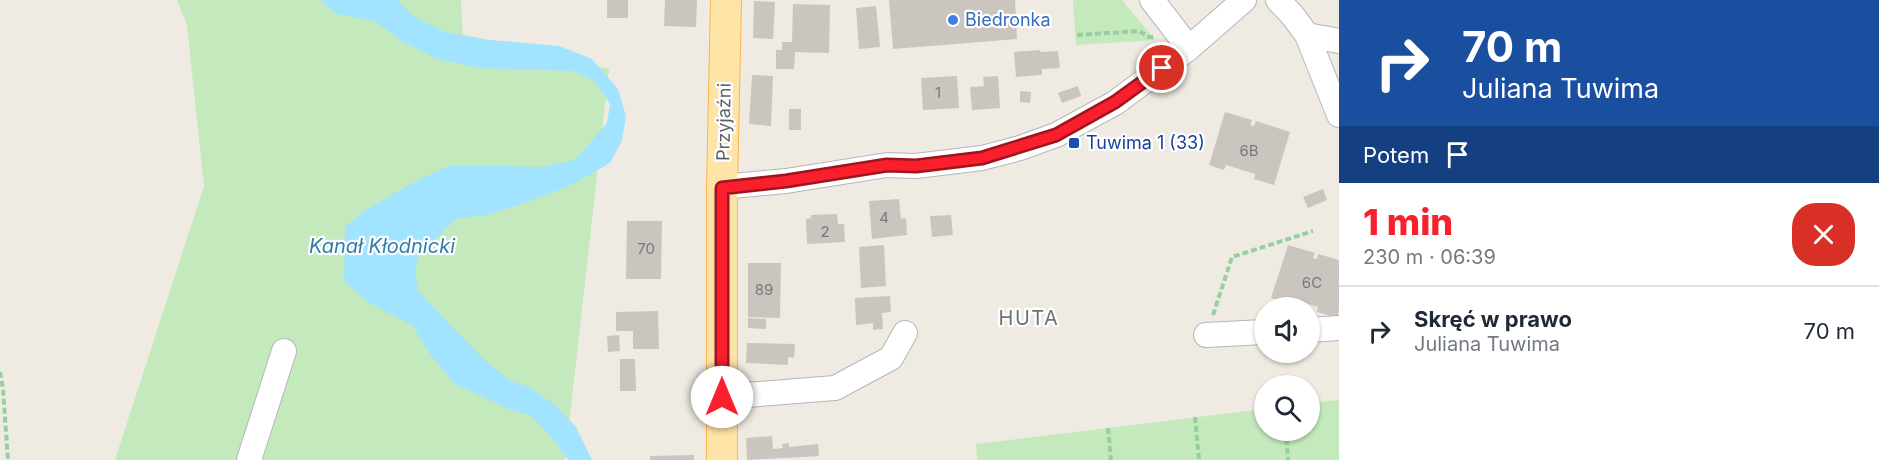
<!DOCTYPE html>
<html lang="pl">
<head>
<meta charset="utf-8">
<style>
  :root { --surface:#fff; --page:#f2f2f3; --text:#1f2937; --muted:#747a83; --line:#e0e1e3; --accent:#f91f2d }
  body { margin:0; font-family:Inter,sans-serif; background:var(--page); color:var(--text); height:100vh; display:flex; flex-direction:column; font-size:22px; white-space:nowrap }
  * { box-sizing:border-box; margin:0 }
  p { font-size:20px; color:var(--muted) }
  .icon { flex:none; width:33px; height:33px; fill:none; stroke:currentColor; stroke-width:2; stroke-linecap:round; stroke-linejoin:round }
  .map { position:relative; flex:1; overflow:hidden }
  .drawer { display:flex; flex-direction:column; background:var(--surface); width:540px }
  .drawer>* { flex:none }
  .banner { background:#1a4fa0; color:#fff; overflow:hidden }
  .buttons { position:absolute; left:1254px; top:297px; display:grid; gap:12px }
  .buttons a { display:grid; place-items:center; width:66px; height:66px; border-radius:50%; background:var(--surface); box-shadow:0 2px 4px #0004; font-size:30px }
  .pin { position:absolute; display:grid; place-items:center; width:51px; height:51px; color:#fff; margin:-26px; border:3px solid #fff; border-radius:50%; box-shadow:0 2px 6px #0007 }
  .me { position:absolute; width:66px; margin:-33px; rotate:0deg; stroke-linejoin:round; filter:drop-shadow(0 0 4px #0008) }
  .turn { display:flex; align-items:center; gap:21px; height:126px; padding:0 24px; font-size:27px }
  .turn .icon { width:78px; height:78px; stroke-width:2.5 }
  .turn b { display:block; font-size:42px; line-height:51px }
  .then { display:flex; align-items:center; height:57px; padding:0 24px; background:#0003; gap:12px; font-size:22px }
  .round { display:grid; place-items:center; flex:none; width:63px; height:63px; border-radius:24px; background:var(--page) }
  .overview { display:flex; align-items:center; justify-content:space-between; height:102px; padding:0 24px }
  h1 { font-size:36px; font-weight:800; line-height:45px; color:var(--accent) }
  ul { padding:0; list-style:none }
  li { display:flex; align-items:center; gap:18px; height:90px; padding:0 24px; border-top:2px solid var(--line) }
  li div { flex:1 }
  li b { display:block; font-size:22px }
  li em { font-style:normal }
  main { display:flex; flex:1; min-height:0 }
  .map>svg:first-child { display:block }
  .green { fill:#c3e9bc }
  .water { fill:#a2e4ff }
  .building { fill:#cac5bf }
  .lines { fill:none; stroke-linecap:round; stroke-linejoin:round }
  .minor-casing { stroke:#b3b7bb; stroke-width:26 }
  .major-casing { stroke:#feb34d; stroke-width:32 }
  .path { stroke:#97d0a0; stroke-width:4; stroke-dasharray:6 3; stroke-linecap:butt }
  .minor { stroke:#fff; stroke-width:24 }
  .major { stroke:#ffe4a7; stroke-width:30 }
  .route-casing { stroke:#a2141d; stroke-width:15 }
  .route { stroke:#f91f2d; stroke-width:10 }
  .shop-dot { fill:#3f7fe0; stroke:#fff; stroke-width:2 }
  .transit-dot { fill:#1a4fb4; stroke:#fff; stroke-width:2 }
  .labels { text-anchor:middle; stroke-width:4.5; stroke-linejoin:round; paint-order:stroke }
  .number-label { font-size:15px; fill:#777a7c }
  .shop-label { font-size:18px; fill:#366cbe; stroke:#fff; text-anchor:start }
  .street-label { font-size:18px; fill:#5b6165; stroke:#fff }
  .transit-label { font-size:18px; fill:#164399; stroke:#fff; text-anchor:start }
  .water-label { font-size:20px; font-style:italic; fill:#327ca8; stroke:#fff }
  .neighbourhood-label { font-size:20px; letter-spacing:1.5px; fill:#6c7377; stroke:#fff }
</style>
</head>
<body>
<main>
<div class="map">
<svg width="1339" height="460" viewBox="0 0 1339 460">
  <rect width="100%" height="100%" fill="#efeae2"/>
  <path class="green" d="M177,0H461L463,42L609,69L565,460H115L204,186L187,25Z
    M1073,0H1122L1155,40L1076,45Z
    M1339,400V460H977L976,444L1264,409V430H1310V403Z"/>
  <path class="water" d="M321,0H397L411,15L445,32L490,40L559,46L592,59L618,89L626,116L622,141L610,163L569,186L522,204L486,215L456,219L418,256L415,272L418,291L483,359L511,381L531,388L556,406L576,427L592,460H568L554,440L530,415L511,410L455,384L429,353L413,326L368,302L344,281L345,227L364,211L420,179L452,165L543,167L575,160L607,123L610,104L594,81L574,71L480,68L437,59L402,41L375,21L336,14Z"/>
  <path class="building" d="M607,0H628V18H607Z
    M665,0H697L696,27L664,26Z
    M889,0H1015L1017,39L893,49Z
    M754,1L775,2L773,39L753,38Z
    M793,4L830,5L829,53L795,52L794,69H776V50H782V42H792Z
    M876,6L880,47L859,49L856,8Z
    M1040,50V52L1058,51L1060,68L1042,69V75L1016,77L1014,52Z
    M752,75L773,76L771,126L749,124Z
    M957,76L959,108L923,110L921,78Z
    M998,76L1000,108L972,110L970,87L984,86L983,77Z
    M1078,86L1081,96L1062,103L1058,93Z
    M1020,91L1031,92L1030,103L1020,102Z
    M789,109H801V130H789Z
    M1225,112L1252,120L1250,125L1254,126L1256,121L1290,132L1274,185L1254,179L1255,174L1226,165L1224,170L1209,165Z
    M1323,189L1327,200L1308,208L1303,197Z
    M899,199L901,219L906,218L907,235L872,239L869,201Z
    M837,214L838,224H844L845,242L807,244L806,219L811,218V215Z
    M951,215L953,235L932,237L930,216Z
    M627,221H662L661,279H626Z
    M884,245L886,286L861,288L859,247Z
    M1288,245L1315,253L1313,258L1317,259L1318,254L1339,260V310L1337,318L1317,312L1318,307L1288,298L1287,303L1271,298Z
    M748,263H781L780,318L748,317Z
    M890,296L891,312L882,313L883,329L873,330V323L856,325L855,298Z
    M658,311L659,349H633V331H616V312Z
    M748,318L766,319V329L748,328Z
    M619,335L620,351L608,352L607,336Z
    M747,343L795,344L794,358L788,357V365L746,363Z
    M620,359H635L636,391H620Z
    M772,436L773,449L783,448L782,444L789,443V447L818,444L819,456L747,460L746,438Z
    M694,455V460H650V456Z"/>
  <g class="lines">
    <g class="minor-casing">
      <path id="minor" d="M1152,0L1189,48
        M1278,0L1293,16L1307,35L1339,115
        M1307,35L1339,41
        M722,187L786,181L887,165L916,166L982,158L1020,148L1056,135L1115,103L1189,48L1244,0
        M1310,330L1339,328
        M1206,335L1264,332
        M722,397L835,388L891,358L905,333
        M249,460L284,351"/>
    </g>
    <g class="major-casing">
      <path id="major" d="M722,460V187L726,0"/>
    </g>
    <path class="path" d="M1077,35L1139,31L1149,37H1156
      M1213,315L1232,257L1313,231
      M0,372L3,389L8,460
      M1195,417L1199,460
      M1108,428L1111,460
      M1286,430L1288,460"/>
    <use href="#minor" class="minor"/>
    <use href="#major" class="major"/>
  </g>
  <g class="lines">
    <g class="route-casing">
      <path id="route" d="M722,397V188L786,181L887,165L916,166L982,158L1056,135L1115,102L1162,68"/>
    </g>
    <use href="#route" class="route"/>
  </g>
  <circle class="shop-dot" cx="953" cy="20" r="6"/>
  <rect class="transit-dot" x="1068" y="137" width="12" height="12" rx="3"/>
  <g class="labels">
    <g class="number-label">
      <text x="938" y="98">1</text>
      <text x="1249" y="156">6B</text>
      <text x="884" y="223">4</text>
      <text x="825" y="237">2</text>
      <text x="646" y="254">70</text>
      <text x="1312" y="288">6C</text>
      <text x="764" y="295">89</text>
    </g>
    <g class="shop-label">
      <text x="965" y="26">Biedronka</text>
    </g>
    <g class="street-label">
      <text transform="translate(724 122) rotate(-89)" y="6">Przyjaźni</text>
    </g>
    <g class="transit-label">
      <text x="1086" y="149">Tuwima 1 (33)</text>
    </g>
    <g class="water-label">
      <text x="382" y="253">Kanał Kłodnicki</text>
    </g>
    <g class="neighbourhood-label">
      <text x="1029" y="325">HUTA</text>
    </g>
  </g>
</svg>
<div class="buttons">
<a><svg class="icon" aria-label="sound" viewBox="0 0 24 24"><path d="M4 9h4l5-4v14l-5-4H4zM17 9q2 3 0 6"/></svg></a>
<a><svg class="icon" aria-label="search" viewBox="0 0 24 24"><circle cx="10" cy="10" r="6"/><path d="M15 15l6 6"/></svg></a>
</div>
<div class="pin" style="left:1162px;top:68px;background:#d93025"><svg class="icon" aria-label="arrive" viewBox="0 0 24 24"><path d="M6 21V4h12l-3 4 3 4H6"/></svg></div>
<svg class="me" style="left:722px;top:397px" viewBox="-20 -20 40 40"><circle r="19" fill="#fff"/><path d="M0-13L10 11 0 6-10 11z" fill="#f91f2d"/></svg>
</div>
<section class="drawer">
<div class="banner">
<div class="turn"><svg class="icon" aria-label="right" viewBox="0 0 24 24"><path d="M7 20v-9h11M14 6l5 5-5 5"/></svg><div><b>70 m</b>Juliana Tuwima</div></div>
<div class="then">Potem<svg class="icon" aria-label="arrive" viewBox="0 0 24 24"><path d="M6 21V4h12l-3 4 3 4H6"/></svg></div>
</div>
<div class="overview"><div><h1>1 min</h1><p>230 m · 06:39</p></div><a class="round" style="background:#d93025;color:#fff"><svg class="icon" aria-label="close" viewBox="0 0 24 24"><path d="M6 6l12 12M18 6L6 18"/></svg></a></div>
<ul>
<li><svg class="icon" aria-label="right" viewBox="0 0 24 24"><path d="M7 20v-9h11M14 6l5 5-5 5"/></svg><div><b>Skręć w prawo</b><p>Juliana Tuwima</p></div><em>70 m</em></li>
</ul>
</section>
</main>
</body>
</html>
